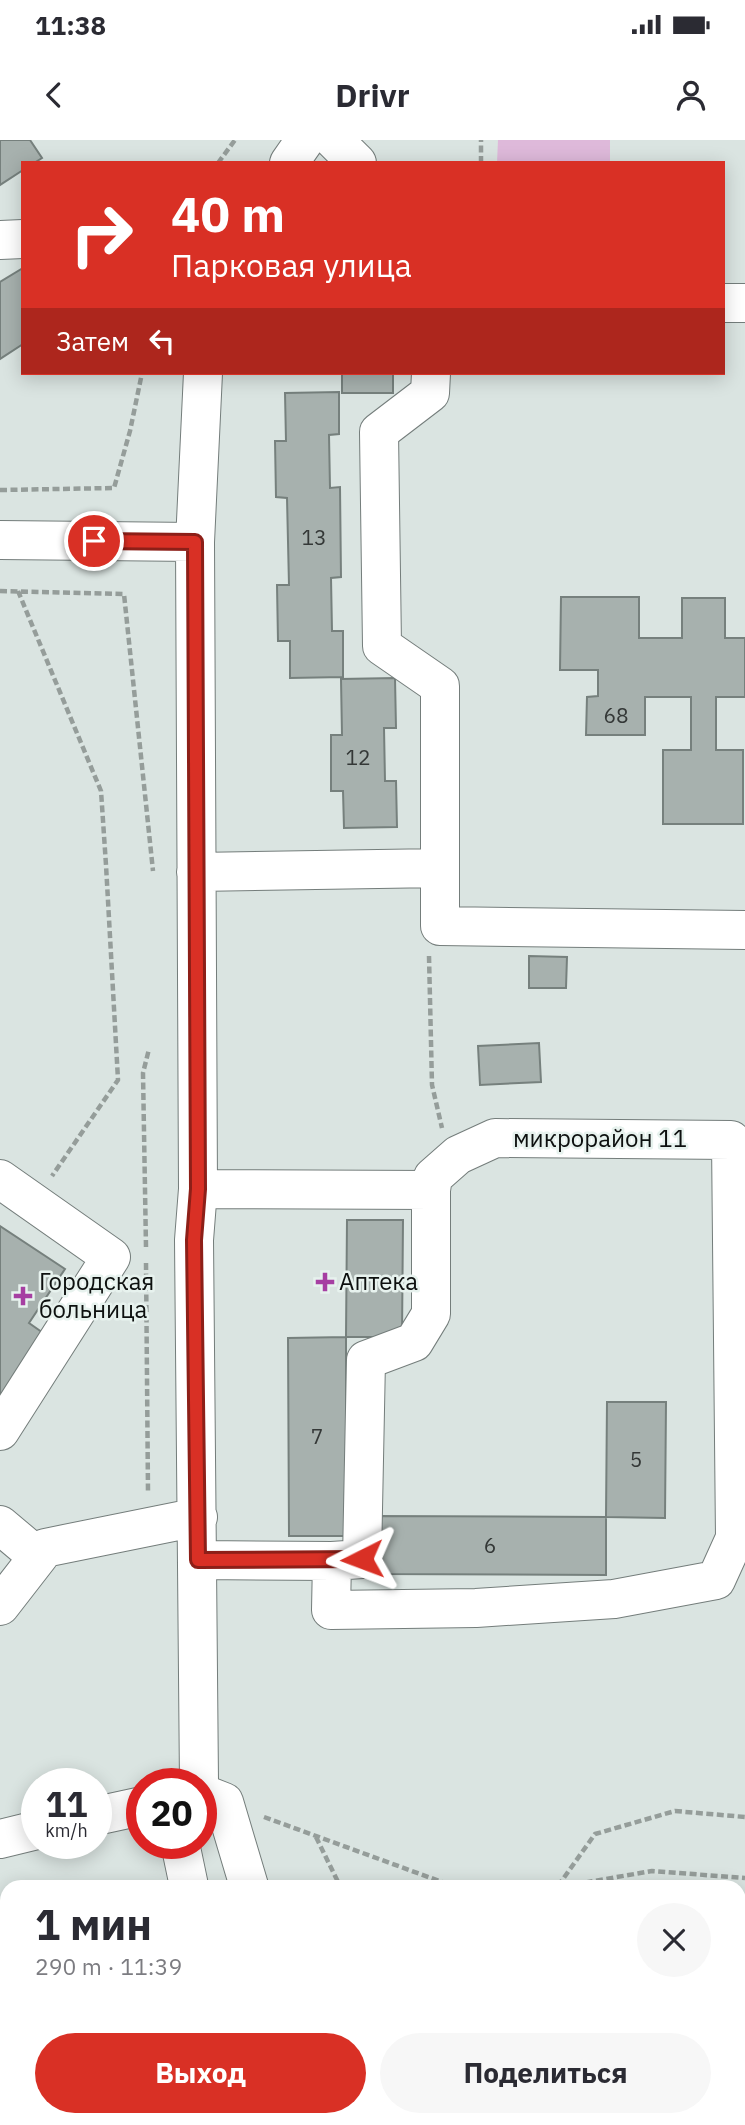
<!DOCTYPE html>
<html lang="ru">
<head>
<meta charset="utf-8">
<style>
  :root { --surface:#fff; --page:#f7f7f7; --text:#2b2b33; --muted:#7c7c81; --accent:#d93025 }
  body { margin:0; font-family:"IBM Plex Sans",sans-serif; background:var(--page); color:var(--text); height:100vh; display:flex; flex-direction:column; font-size:26px; white-space:nowrap }
  * { box-sizing:border-box; margin:0 }
  p { font-size:23px; color:var(--muted) }
  .icon { flex:none; width:38px; height:38px; fill:none; stroke:currentColor; stroke-width:2; stroke-linecap:round; stroke-linejoin:round }
  .map { position:relative; flex:1; overflow:hidden }
  .side { position:absolute; left:0px; top:1740px; width:746px; height:247px; display:flex; flex-direction:column; background:var(--surface); border-radius:21px 21px 0 0; box-shadow:0 4px 18px #0003 }
  .side>* { flex:none }
  .banner { position:absolute; left:21px; top:21px; width:704px; height:214px; border-radius:0px; box-shadow:0 4px 18px #0003; background:#d93025; color:#fff; overflow:hidden }
  .speed { position:absolute; left:21px; top:1628px; display:flex; gap:14px; font-size:35px; font-weight:700; text-align:center }
  .speed>* { display:grid; place-content:center; width:91px; height:91px; border-radius:50%; background:var(--surface); box-shadow:0 4px 18px #0003; line-height:1 }
  .speed small { font-size:18px; font-weight:400 }
  .speed .limit { border:10px solid #d22; background:#fff; color:#111 }
  .pin { position:absolute; display:grid; place-items:center; width:60px; height:60px; color:#fff; margin:-30px; border:4px solid #fff; border-radius:50%; box-shadow:0 2px 7px #0007 }
  .me { position:absolute; width:77px; margin:-38px; rotate:267deg; stroke-linejoin:round; filter:drop-shadow(0 0 5px #0008) }
  .turn { display:flex; align-items:center; gap:24px; height:147px; padding:0 35px; font-size:32px }
  .turn .icon { width:91px; height:91px; stroke-width:2.5 }
  .turn b { display:block; font-size:49px; line-height:60px }
  .then { display:flex; align-items:center; height:66px; padding:0 35px; background:#0003; gap:14px; font-size:26px }
  .round { display:grid; place-items:center; flex:none; width:74px; height:74px; border-radius:37px; background:var(--page) }
  .headline { display:flex; align-items:center; justify-content:space-between; height:119px; padding:0 35px }
  h1 { font-size:42px; font-weight:800; line-height:52px }
  .button { display:flex; gap:14px; margin-top:auto; padding:14px 35px }
  .button a { flex:1; height:80px; border-radius:42px; background:var(--accent); color:#fff; font-size:28px; font-weight:800; line-height:80px; text-align:center }
  .button a+a { background:var(--page); color:var(--text) }
  .status { display:flex; justify-content:space-between; align-items:center; height:49px; padding:0 35px; background:var(--surface); direction:ltr }
  .status svg { height:19px; fill:currentColor }
  header { display:flex; justify-content:space-between; align-items:center; height:91px; padding:0 35px; background:var(--surface); font-size:32px; font-weight:800 }
  .map>svg:first-child { display:block }
  .green { fill:#deb9da }
  .building { fill:#a7b1ae; stroke:#76807d; stroke-width:2 }
  .lines { fill:none; stroke-linecap:round; stroke-linejoin:round }
  .minor-casing { stroke:#747d7b; stroke-width:40 }
  .path { stroke:#959d9a; stroke-width:4.5; stroke-dasharray:7 3.5; stroke-linecap:butt }
  .minor { stroke:#fff; stroke-width:38 }
  .route-casing { stroke:#8d1f18; stroke-width:18 }
  .route { stroke:#d93025; stroke-width:12 }
  .poi-dot { fill:#a63fa2; stroke:#e7f2ee; stroke-width:2.5 }
  .labels { text-anchor:middle; stroke-width:5; stroke-linejoin:round; paint-order:stroke }
  .number-label { font-size:21px; fill:#343837 }
  .street-label { font-size:24px; fill:#0d100f; stroke:#e7f2ee }
  .poi-label { font-size:24px; fill:#0d100f; stroke:#e7f2ee; text-anchor:start }
</style>
</head>
<body>
<div class="status"><b>11:38</b><svg viewBox="0 0 49 12"><path d="M0 12V9h3v3zM5 12V6h3v6zM10 12V3h3v9zM15 12V0h3v12zM26 1h20v11H26zM47 4h2v5h-2z"/></svg></div>
<header><svg class="icon" aria-label="back" viewBox="0 0 24 24"><path d="M15 5l-7 7 7 7"/></svg>Drivr<svg class="icon" aria-label="person" viewBox="0 0 24 24"><circle cx="12" cy="8" r="4"/><path d="M4 21q1-7 8-7t8 7"/></svg></header>
<div class="map">
<svg width="745" height="1985" viewBox="0 0 745 1985">
  <rect width="100%" height="100%" fill="#dae4e1"/>
  <path class="green" d="M498,0H610V23H497Z"/>
  <path class="building" d="M0,0H30L42,18L34,23H23V30L0,45Z
    M23,128V204L0,219V142Z
    M342,233H393V253H342Z
    M339,252V294L329,295L330,348L340,347L341,437L331,438L332,491H343V537L290,538V501H278L277,445H289L287,358L276,357L275,301H286L285,253Z
    M561,457H639V498H682V458H725V498H745V557H716V610H743V684H663V610H691V557H645V595H586L587,557L598,556V530H560Z
    M395,538L396,588H384L385,641H396L397,687L344,688L343,651H331V595H342L341,539Z
    M529,816L567,817L566,848H529Z
    M539,903L541,942L480,945L478,906Z
    M347,1080H403L402,1197H346Z
    M0,1086L65,1129L29,1183L46,1195L4,1256L0,1253Z
    M346,1197V1396H289L288,1198Z
    M607,1262H666L665,1378L606,1377Z
    M375,1376L606,1377V1435L375,1434Z
    M7,1961V1979H111L107,1985H0V1971Z"/>
  <g class="lines">
    <g class="minor-casing">
      <path id="minor" d="M334,0L357,23
        M289,23L305,0
        M0,100L23,99
        M723,163H745
        M431,233L430,253L379,292L382,506L440,546V786L745,790
        M0,400L195,402
        M196,732L440,728
        M0,1039L111,1117L0,1291
        M198,1049L431,1050L433,1037L458,1015L495,998L731,1000L735,1398L716,1440L614,1459L476,1468L331,1470L332,1421L199,1420
        M0,1385L38,1417
        M332,1421L362,1419L366,1220L414,1202L431,1174V1050
        M0,1466L45,1408L198,1377
        M199,1643L194,1100L198,1049L195,402L203,233
        M201,1653L224,1662L249,1746
        M96,1676L142,1666
        M0,1699L37,1690
        M180,1703L189,1746
        M316,1979L317,1985"/>
    </g>
    <path class="path" d="M218,23L235,0
      M481,23V0
      M0,350L114,348L130,291L142,233
      M0,451L124,454L153,731
      M18,451L101,651L106,725L118,940L52,1036
      M429,816L432,945L442,988
      M146,1107L143,933L149,909
      M146,1123L148,1352
      M264,1677L453,1746
      M316,1697L340,1746
      M558,1746L595,1694L675,1671L745,1677
      M565,1746L652,1731L745,1738
      M408,1979L417,1985
      M435,1979L437,1985"/>
    <use href="#minor" class="minor"/>
  </g>
  <g class="lines">
    <g class="route-casing">
      <path id="route" d="M94,401L195,402L198,1049L194,1100L198,1420L362,1419"/>
    </g>
    <use href="#route" class="route"/>
  </g>
  <g class="poi-dot">
    <path d="M321.5 1131.5h7v7h7v7h-7v7h-7v-7h-7v-7h7z"/>
    <path d="M19.5 1145.5h7v7h7v7h-7v7h-7v-7h-7v-7h7z"/>
  </g>
  <g class="labels">
    <g class="number-label">
      <text x="314" y="405">13</text>
      <text x="616" y="583">68</text>
      <text x="358" y="625">12</text>
      <text x="317" y="1304">7</text>
      <text x="636" y="1327">5</text>
      <text x="490" y="1413">6</text>
    </g>
    <g class="street-label">
      <text x="600" y="1007">микрорайон 11</text>
    </g>
    <g class="poi-label">
      <text x="39" y="1150">Городская<tspan x="39" dy="28">больница</tspan></text>
      <text x="339" y="1150">Аптека</text>
    </g>
  </g>
</svg>
<div class="speed"><div>11<small>km/h</small></div><div class="limit">20</div></div>
<div class="pin" style="left:94px;top:401px;background:#d93025"><svg class="icon" aria-label="arrive" viewBox="0 0 24 24"><path d="M6 21V4h12l-3 4 3 4H6"/></svg></div>
<svg class="me" style="left:362px;top:1419px" viewBox="-20 -20 40 40"><path d="M0-17L14 15 0 8-14 15z" fill="#d93025" stroke="#fff" stroke-width="4"/></svg>
<div class="banner">
<div class="turn"><svg class="icon" aria-label="right" viewBox="0 0 24 24"><path d="M7 20v-9h11M14 6l5 5-5 5"/></svg><div><b>40 m</b>Парковая улица</div></div>
<div class="then">Затем<svg class="icon" aria-label="left" viewBox="0 0 24 24"><path d="M17 20v-9H6M10 6l-5 5 5 5"/></svg></div>
</div>
<section class="side">
<div class="headline"><div><h1>1 мин</h1><p>290 m · 11:39</p></div><a class="round"><svg class="icon" aria-label="close" viewBox="0 0 24 24"><path d="M6 6l12 12M18 6L6 18"/></svg></a></div>
<div class="button"><a>Выход</a><a>Поделиться</a></div>
</section>
</div>
</body>
</html>
